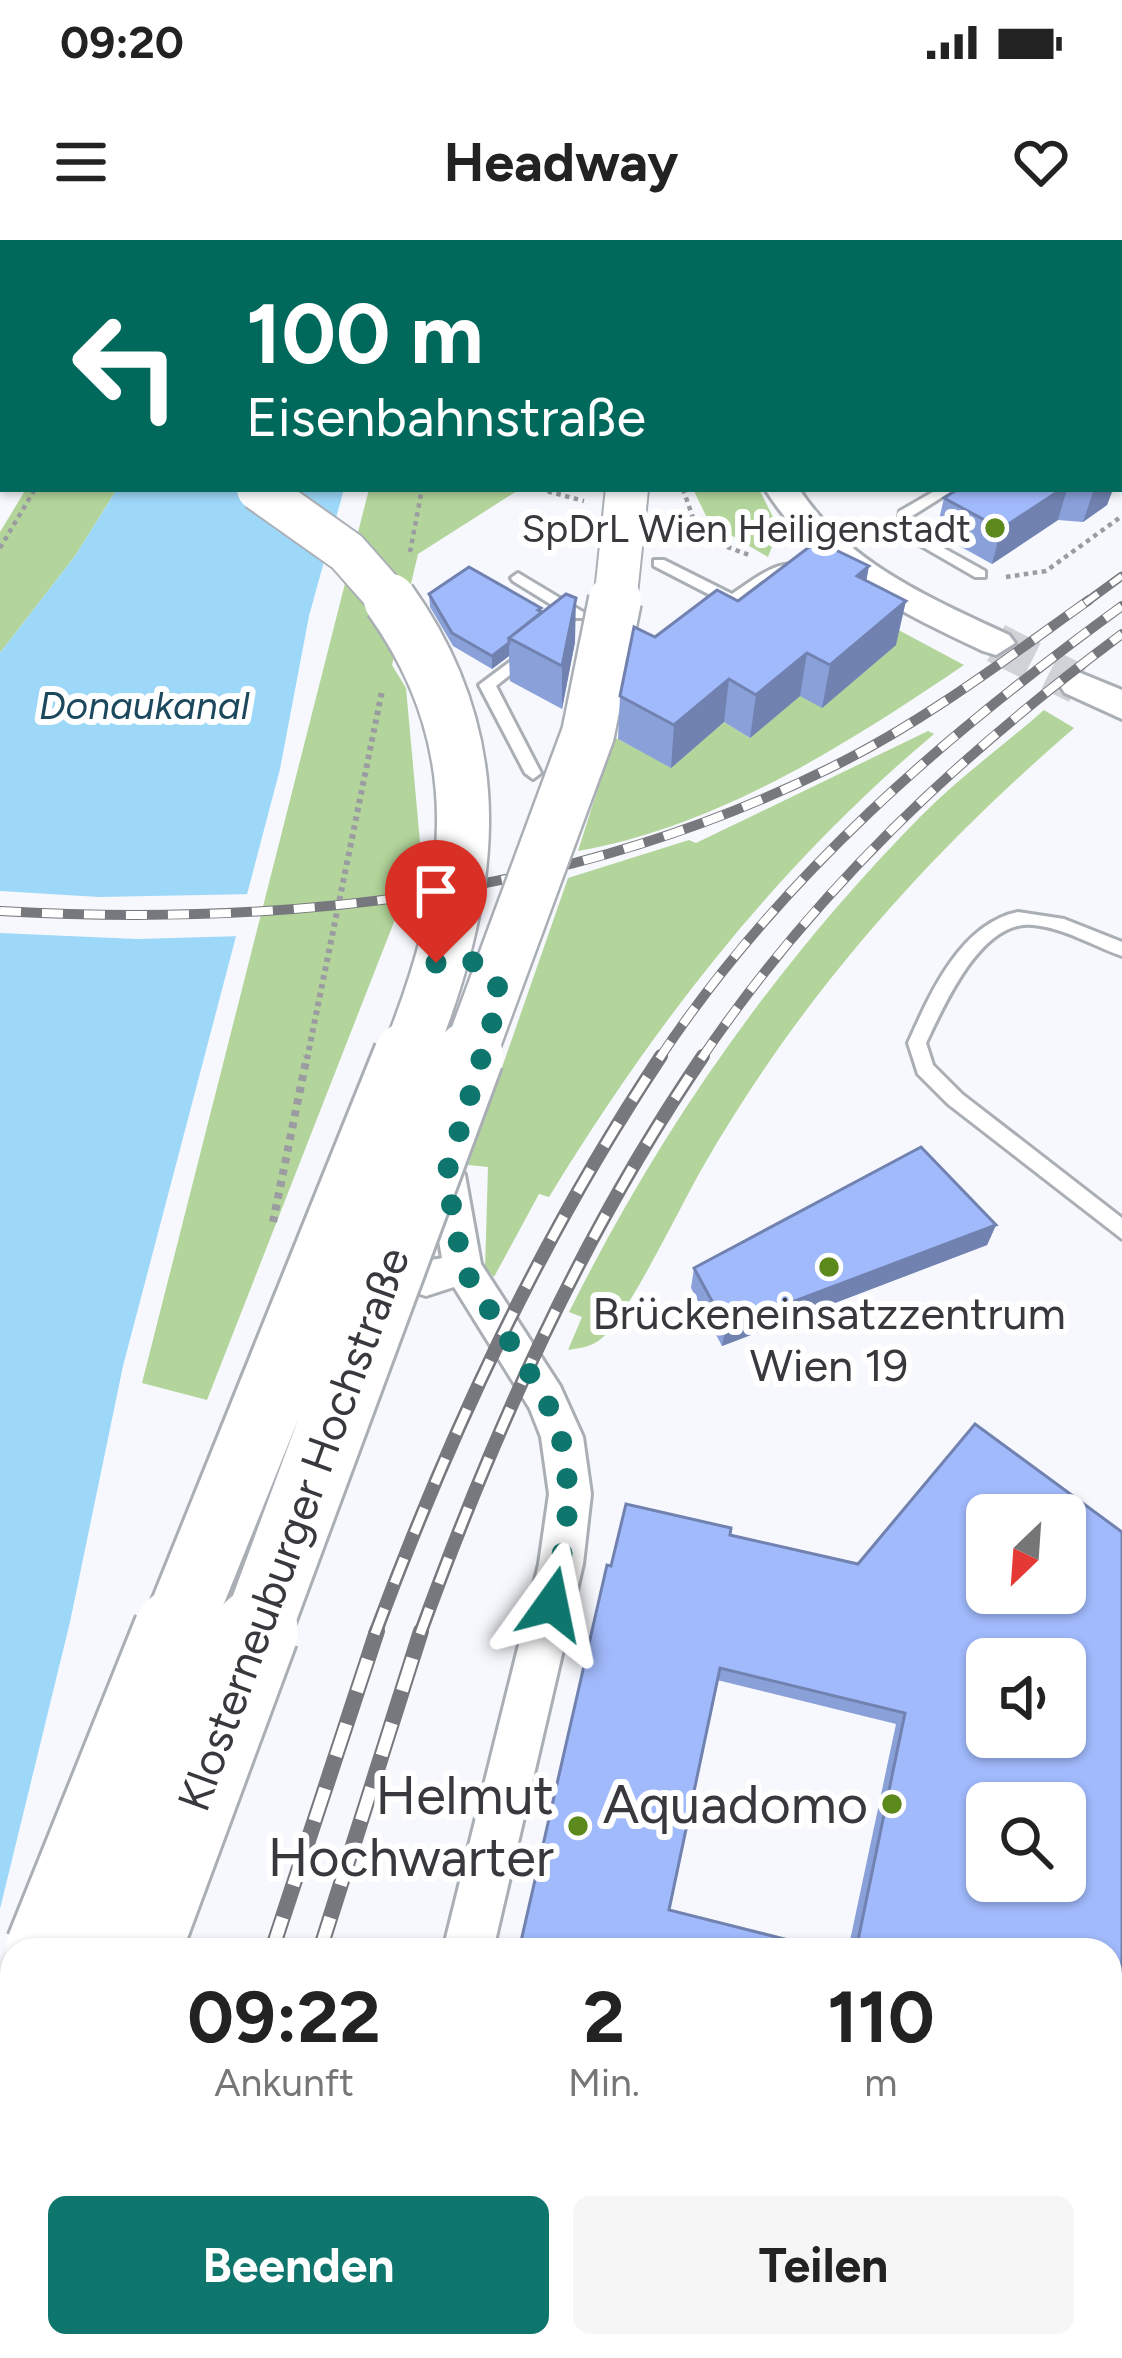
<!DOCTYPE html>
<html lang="de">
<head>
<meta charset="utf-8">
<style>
  :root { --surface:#fff; --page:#f6f6f6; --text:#222; --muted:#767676; --accent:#0f766e }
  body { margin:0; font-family:Figtree,sans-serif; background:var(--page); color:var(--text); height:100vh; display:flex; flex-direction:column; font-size:45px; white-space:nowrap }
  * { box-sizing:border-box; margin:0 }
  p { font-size:39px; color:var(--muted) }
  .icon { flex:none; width:66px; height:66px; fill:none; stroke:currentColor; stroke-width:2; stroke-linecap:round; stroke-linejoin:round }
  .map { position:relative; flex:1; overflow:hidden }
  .details { position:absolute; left:0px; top:1698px; width:1122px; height:420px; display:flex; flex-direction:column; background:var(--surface); border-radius:36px 36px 0 0; box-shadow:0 3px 9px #0004 }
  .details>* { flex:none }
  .hud { position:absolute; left:0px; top:0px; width:1122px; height:252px; box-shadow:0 3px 9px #0004; background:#00695c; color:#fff; overflow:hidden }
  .needle { width:78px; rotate:205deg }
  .tools { position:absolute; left:966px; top:1254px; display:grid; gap:24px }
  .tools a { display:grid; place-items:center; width:120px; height:120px; border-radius:18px; background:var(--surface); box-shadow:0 3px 9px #0004; font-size:60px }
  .pin { position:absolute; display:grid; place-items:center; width:102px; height:102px; color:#fff; margin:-123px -51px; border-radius:50% 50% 50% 0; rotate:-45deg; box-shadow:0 0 12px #0007 }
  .pin .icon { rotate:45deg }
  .me { position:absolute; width:132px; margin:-66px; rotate:12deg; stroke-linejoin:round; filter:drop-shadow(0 0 9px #0008) }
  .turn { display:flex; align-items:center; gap:42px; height:252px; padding:0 48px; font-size:54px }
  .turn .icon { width:156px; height:156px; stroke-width:2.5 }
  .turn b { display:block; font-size:84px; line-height:102px }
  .eta { display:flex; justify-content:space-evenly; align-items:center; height:204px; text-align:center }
  .eta b { font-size:72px; font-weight:700; line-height:84px }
  .button { display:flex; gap:24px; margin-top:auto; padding:24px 48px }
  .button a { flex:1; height:138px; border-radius:18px; background:var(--accent); color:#fff; font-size:48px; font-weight:700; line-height:138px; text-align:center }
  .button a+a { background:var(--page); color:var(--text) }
  .status { display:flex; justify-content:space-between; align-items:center; height:84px; padding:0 60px; background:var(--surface); direction:ltr }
  .status svg { height:33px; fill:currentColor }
  header { display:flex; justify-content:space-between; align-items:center; height:156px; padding:0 48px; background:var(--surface); font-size:54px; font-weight:700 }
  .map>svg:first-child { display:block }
  .green { fill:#b3d59b }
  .water { fill:#9ed8f8 }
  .pier { fill:#f6f8fd }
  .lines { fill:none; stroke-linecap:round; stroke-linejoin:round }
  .tertiary-tunnel { stroke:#d0d2d7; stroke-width:40; stroke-dasharray:40 21; stroke-linecap:butt }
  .service-casing { stroke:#aaaeb5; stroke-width:6 }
  .minor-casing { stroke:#aaaeb5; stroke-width:6 }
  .tertiary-casing { stroke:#aaaeb5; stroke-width:6 }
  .trunk-casing { stroke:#aaaeb5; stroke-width:6 }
  .path-far2 { stroke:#9b9ca1; stroke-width:4.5; stroke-dasharray:4.5 4.5; stroke-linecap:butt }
  .path-far1 { stroke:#9b9ca1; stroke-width:6; stroke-dasharray:4.5 4.5; stroke-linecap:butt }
  .path { stroke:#9b9ca1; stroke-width:8; stroke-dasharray:6 6; stroke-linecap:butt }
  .service { fill:#fff; fill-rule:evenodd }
  .minor { fill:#fff; fill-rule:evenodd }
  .tertiary { fill:#fff; fill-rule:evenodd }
  .trunk { fill:#fff; fill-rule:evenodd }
  .rail-far3-casing { stroke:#77787d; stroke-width:9 }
  .rail-far2-casing { stroke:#77787d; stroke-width:10 }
  .rail-far1-casing { stroke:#77787d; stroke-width:14 }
  .rail-casing { stroke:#77787d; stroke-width:16 }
  .rail-far3 { stroke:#fff; stroke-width:6; stroke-dasharray:16; stroke-linecap:butt }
  .rail-far2 { stroke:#fff; stroke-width:8; stroke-dasharray:21; stroke-linecap:butt }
  .rail-far1 { stroke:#fff; stroke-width:9; stroke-dasharray:27; stroke-linecap:butt }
  .rail { stroke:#fff; stroke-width:12; stroke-dasharray:34; stroke-linecap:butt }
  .trunk-bridge-far3-casing { stroke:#aaaeb5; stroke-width:46; stroke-linecap:butt }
  .trunk-bridge-far2-casing { stroke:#aaaeb5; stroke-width:57; stroke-linecap:butt }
  .trunk-bridge-far1-casing { stroke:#aaaeb5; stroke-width:74; stroke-linecap:butt }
  .trunk-bridge-casing { stroke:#aaaeb5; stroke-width:90; stroke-linecap:butt }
  .trunk-bridge-far3 { stroke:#fff; stroke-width:42 }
  .trunk-bridge-far2 { stroke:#fff; stroke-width:52 }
  .trunk-bridge-far1 { stroke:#fff; stroke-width:68 }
  .trunk-bridge { stroke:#fff; stroke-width:84 }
  .wall { fill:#8aa0d9 }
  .shaded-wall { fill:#7182b0 }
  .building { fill:#a1bafc; stroke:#7182b0; stroke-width:3; fill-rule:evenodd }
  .route { stroke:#0f766e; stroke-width:21; stroke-dasharray:0 37.8 }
  .poi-dot { fill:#5c891b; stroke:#fff; stroke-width:4.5 }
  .labels { text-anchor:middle; stroke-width:12; stroke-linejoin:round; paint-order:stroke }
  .far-poi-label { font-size:39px; fill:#38393d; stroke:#fff; text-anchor:end }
  .far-water-label { font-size:39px; font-style:italic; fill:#1c485e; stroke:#fff }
  .poi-label { font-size:45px; fill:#38393d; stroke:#fff }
  .street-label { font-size:45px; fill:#38393d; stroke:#fff }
  .near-poi-label { font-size:54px; fill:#38393d; stroke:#fff; text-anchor:end }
</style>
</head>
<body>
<div class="status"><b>09:20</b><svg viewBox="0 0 49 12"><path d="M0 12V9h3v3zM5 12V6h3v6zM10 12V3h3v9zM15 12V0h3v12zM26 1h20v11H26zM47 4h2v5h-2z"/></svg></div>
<header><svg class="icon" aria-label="menu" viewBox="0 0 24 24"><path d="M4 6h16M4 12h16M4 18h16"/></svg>Headway<svg class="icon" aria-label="heart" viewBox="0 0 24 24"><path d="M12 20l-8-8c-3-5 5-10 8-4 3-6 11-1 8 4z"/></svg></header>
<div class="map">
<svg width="1122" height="2118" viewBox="0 0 1122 2118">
  <rect width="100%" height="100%" fill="#f6f8fd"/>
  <path class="green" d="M26,249H117L75,316L0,413V292Z
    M369,249H520L418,314L392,425L406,448L421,613L207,1160L142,1143Z
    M693,249H759L779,289L768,317L709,282Z
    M861,370L964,425C849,503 718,587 578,611L614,497L671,527L724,482L750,498Z
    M1044,470L1074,488C927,615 801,756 704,925C683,961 628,1076 602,1098C592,1107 580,1108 568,1110L582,1077L569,1072C661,888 774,726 919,578C957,539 1003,506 1044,470Z
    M928,491L934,494C776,627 656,782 549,957L539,954L494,1037L485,1028L488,927L468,925L568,638L689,600L696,603Z"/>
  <path class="water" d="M117,249H344L309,376L280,529L123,1126L70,1382L0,1669V413L75,316Z"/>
  <path class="pier" d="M0,651L99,657L254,654L243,696L137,699L0,693Z"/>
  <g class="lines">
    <path class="tertiary-tunnel" d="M996,403L1078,444"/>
    <g class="service-casing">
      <path id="service" d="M636,0H648L649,3H637Z
        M759,0H771L772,3H760Z
        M938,249H955L912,276L911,290L985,331V337H975L897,292L900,271Z
        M654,320H664L732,354C755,339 781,315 808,328L801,332L784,333L713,378L705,373L722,361L654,326Z
        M518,333L583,372L586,375L583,378H573L513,341L511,338Z
        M531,406L539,411L536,414L496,446L541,533L533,539L525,533L479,445Z
        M1018,672L1064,679L1122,702V716C1093,706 1065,688 1033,685C982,679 945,763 926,803L933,825L962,854L1122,978V999L948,864L918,834L908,803C930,754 960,684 1018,672Z"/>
    </g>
    <g class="minor-casing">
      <path id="minor" d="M23,0H48L50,3H25Z
        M0,175H3L0,192Z
        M422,908L459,924L465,935L481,1024L560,1146L583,1197L591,1254L583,1324L493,1710H443L539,1324L549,1254L541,1197L530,1169L454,1047L426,1056L362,1036L357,1024L362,1012C390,1003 414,1026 442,1018L429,944L409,934L404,923L409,912Z
        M344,2106H400L397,2118H341Z"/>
    </g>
    <g class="tertiary-casing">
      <path id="tertiary" d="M542,0H570L572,3H544Z
        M765,249H799C848,324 930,358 1009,395L1015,403L996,415L983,411C896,370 818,333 765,249Z
        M1078,432L1122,450V479L1065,453L1059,444L1065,435Z"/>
    </g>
    <g class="trunk-casing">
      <path id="trunk" d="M428,0H467L426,3Z
        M565,0H603V3H565Z
        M0,152H3V178H0Z
        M12,1759V1870L0,1875V1764Z
        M12,2011V2106H40L35,2118H0V2015Z"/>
    </g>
    <path class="path-far2" d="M539,249L584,261
      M683,249L698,292
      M668,285L749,315
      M0,308L35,249
      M410,312L422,249
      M1006,337L1046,331L1122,276"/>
    <path class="path-far1" d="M307,819L382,451"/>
    <path class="path" d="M273,982L307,816"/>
    <use href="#service" class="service"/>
    <use href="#minor" class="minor"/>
    <use href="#tertiary" class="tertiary"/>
    <use href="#trunk" class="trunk"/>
    <g class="rail-far3-casing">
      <path id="rail-far3" d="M1085,363L1122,336"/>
    </g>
    <g class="rail-far2-casing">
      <path id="rail-far2" d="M0,671C288,687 569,657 830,528C922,483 1006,419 1089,360
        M659,819C780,636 946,494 1122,366
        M701,819C816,649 958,516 1122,394"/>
    </g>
    <g class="rail-far1-casing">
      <path id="rail-far1" d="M375,1394C451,1190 541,997 661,816
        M420,1394C494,1191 581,995 703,816"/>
    </g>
    <g class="rail-casing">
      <path id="rail" d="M272,1710L377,1391
        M320,1710L421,1391
        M148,2118L152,2106
        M204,2118L207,2106"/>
    </g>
    <use href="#rail-far3" class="rail-far3"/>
    <use href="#rail-far2" class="rail-far2"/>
    <use href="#rail-far1" class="rail-far1"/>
    <use href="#rail" class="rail"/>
    <g class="trunk-bridge-far3-casing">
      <path id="trunk-bridge-far3" d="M258,249L347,312L392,363
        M615,363L627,249"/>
    </g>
    <g class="trunk-bridge-far2-casing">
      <path id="trunk-bridge-far2" d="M390,360C497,510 472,657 407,819
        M468,819L588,494L615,360"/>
    </g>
    <g class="trunk-bridge-far1-casing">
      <path id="trunk-bridge-far1" d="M175,1394L408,816
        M255,1394L469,816"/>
    </g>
    <g class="trunk-bridge-casing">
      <path id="trunk-bridge" d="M48,1710L176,1391
        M138,1710L256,1391"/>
    </g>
    <use href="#trunk-bridge-far3" class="trunk-bridge-far3"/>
    <use href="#trunk-bridge-far2" class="trunk-bridge-far2"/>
    <use href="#trunk-bridge-far1" class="trunk-bridge-far1"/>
    <use href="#trunk-bridge" class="trunk-bridge"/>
  </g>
  <path class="wall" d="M655,0H758V3H656Z
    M773,0H853L851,3H775Z
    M946,0H1122V129L1119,131V3H945Z
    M958,249H1113L1107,265L1083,282L1058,280L992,324L936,293L944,258Z
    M429,354L541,368V372L575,402L562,469L510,441L509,416L492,429L453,406L430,367Z
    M738,361L896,405L822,468L800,456L750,498L724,482L671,528L618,499L620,456L655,397Z
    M996,985L987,1005L722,1106L691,1048L694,1028Z
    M1122,1292V1998L1110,1987V1710H848L896,1484L717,1440L519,1710L611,1326L730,1295L858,1324Z"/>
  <path class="shaded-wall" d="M831,0H853L851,3H831Z
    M1122,94V129L1119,131V95Z
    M1122,208V235L1119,237V210Z
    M1062,249H1067L1058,280L992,324L1001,289Z
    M1094,249H1113L1107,265L1083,282Z
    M869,326L861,370L857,336Z
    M576,358L575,402L562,469V426Z
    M906,361L896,405L822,468L830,425Z
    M509,403V416L492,429V416Z
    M807,413L800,456L750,498L756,455Z
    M729,439L724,482L671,528L674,485Z
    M996,985L987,1005L722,1106L726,1087Z"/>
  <path class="building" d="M984,0H1122V29L1119,28V3H999Z
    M1122,43V94L1119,95V44Z
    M1119,174L1122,176V208L1119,210Z
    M958,249H1062L1001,289L944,258Z
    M817,301L869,326L857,336L906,361L830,425L807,413L756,455L729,439L674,485L620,456L634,387L655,397L717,350L738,361Z
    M469,327L541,368L538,370L542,372L509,398V403L492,416L452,393L429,354Z
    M566,354L576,358L562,426L509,398Z
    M921,907L996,985L726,1087L694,1028Z
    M975,1184L1122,1292V1985L1110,1974V1710H856L905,1473L720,1428L669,1670L828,1710H519L607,1325L611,1326L626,1264L731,1288L730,1295L858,1324ZM987,1275H1065V1353H987ZM987,1419H1065V1497H987ZM987,1563H1065V1641H987Z"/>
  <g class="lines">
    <path class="route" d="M436,723L468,719L494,734L500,756L446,935L463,1028L546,1159L567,1216V1289L552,1364"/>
  </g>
  <g class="poi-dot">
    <circle cx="995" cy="288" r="12"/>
    <circle cx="829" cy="1027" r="12"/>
    <circle cx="892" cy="1564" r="12"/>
    <circle cx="578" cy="1586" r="12"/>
  </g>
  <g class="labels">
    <g class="far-poi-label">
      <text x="971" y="302">SpDrL Wien Heiligenstadt</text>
    </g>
    <g class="far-water-label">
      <text x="144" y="479">Donaukanal</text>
    </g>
    <g class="poi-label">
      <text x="829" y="1089">Brückeneinsatzzentrum<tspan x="829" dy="52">Wien 19</tspan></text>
    </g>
    <g class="street-label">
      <text transform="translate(293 1289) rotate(-70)" y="16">Klosterneuburger Hochstraße</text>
    </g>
    <g class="near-poi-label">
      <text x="554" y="1574">Helmut<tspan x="554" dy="62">Hochwarter</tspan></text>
      <text x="868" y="1583">Aquadomo</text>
    </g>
  </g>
</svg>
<div class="tools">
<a><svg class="needle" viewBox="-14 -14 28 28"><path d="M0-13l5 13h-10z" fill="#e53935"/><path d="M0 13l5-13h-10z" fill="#767676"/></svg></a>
<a><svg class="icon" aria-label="sound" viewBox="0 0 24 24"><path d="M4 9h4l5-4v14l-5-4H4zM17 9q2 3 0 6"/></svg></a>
<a><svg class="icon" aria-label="search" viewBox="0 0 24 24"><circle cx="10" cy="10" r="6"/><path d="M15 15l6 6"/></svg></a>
</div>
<div class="pin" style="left:436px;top:723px;background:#d93025"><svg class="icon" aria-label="arrive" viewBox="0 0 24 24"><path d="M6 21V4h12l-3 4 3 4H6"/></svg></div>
<svg class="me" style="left:552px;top:1364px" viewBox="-20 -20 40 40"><path d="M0-17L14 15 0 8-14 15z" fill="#0f766e" stroke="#fff" stroke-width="4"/></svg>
<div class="hud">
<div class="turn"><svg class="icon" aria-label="left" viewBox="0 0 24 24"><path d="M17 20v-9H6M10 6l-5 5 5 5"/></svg><div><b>100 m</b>Eisenbahnstraße</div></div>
</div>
<section class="details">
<div class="eta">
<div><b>09:22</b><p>Ankunft</p></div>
<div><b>2</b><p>Min.</p></div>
<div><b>110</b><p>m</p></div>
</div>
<div class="button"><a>Beenden</a><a>Teilen</a></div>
</section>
</div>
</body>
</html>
